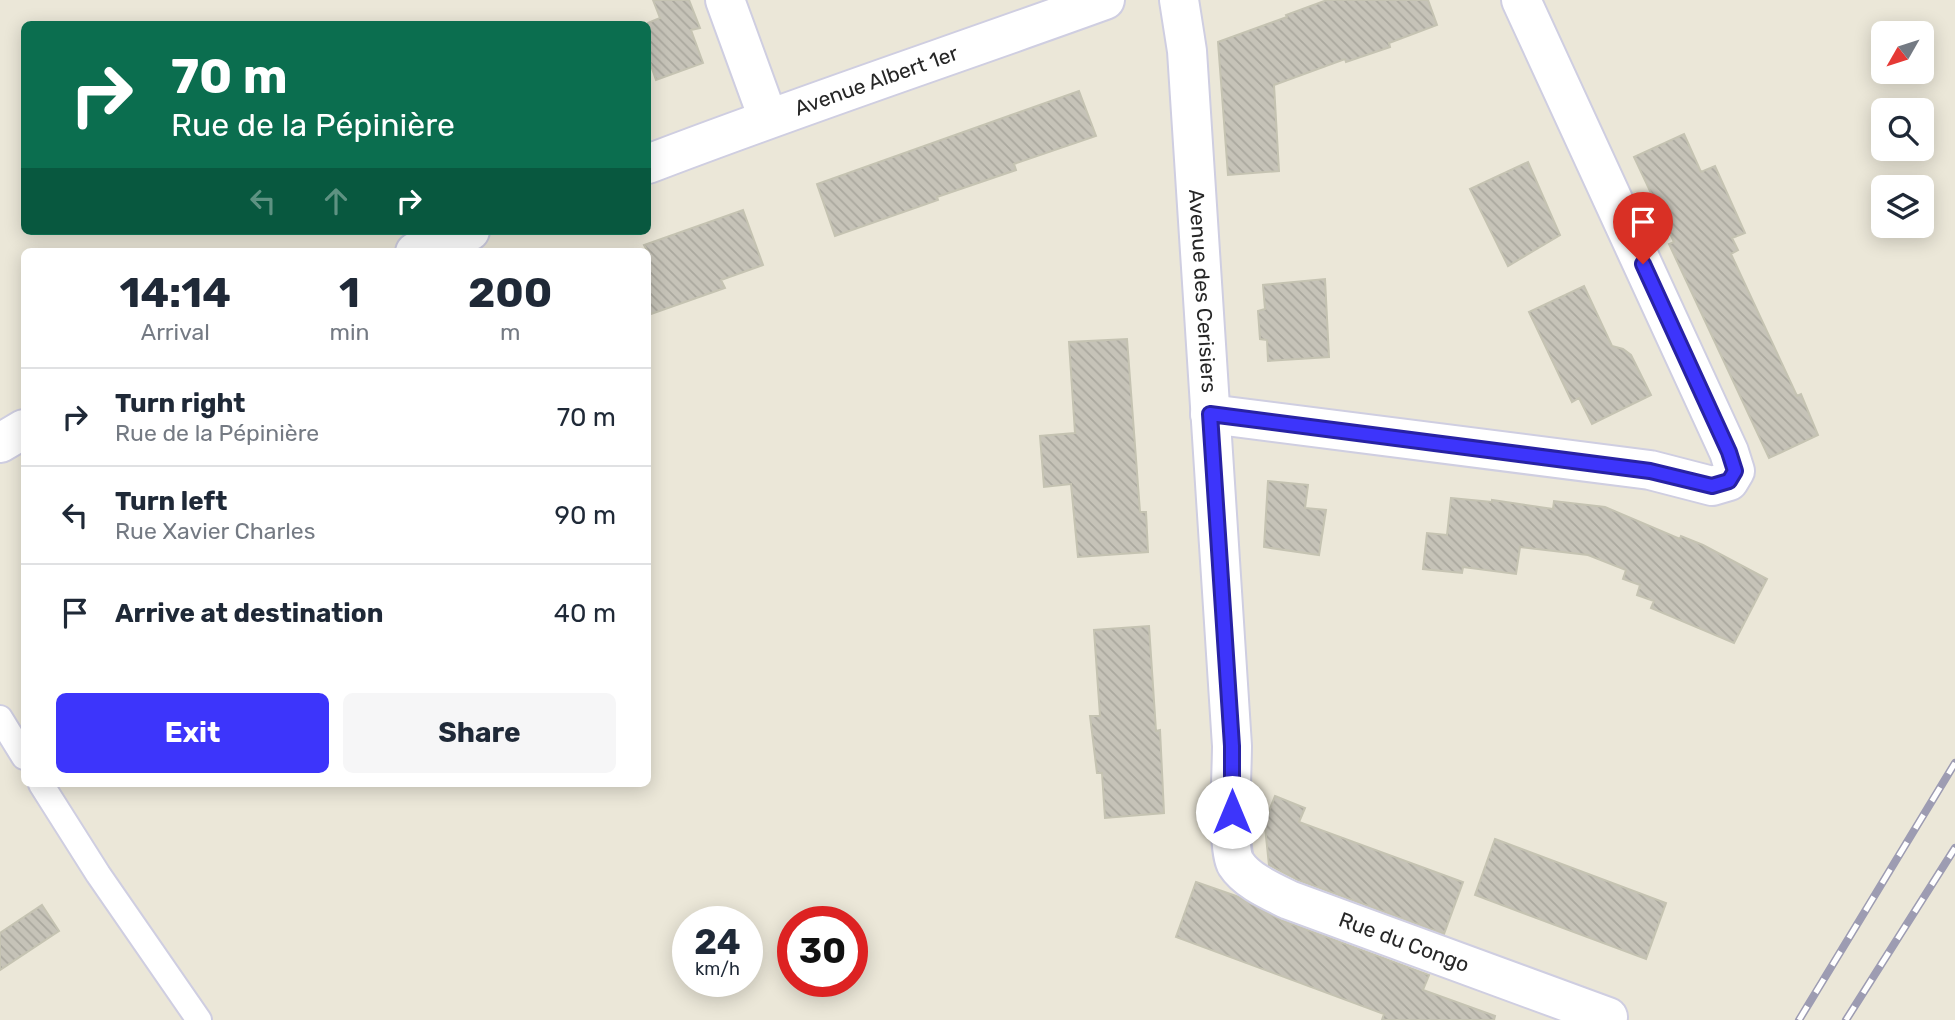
<!DOCTYPE html>
<html lang="en">
<head>
<meta charset="utf-8">
<style>
  :root { --surface:#fff; --page:#f6f6f7; --text:#1f2937; --muted:#747a83; --line:#e0e1e3; --accent:#3d35fb }
  body { margin:0; font-family:Rubik,sans-serif; background:var(--page); color:var(--text); height:100vh; display:flex; flex-direction:column; font-size:26px; white-space:nowrap }
  * { box-sizing:border-box; margin:0 }
  p { font-size:23px; color:var(--muted) }
  .icon { flex:none; width:38px; height:38px; fill:none; stroke:currentColor; stroke-width:2; stroke-linecap:round; stroke-linejoin:round }
  .map { position:relative; flex:1; overflow:hidden }
  .panel { position:absolute; left:21px; top:248px; width:630px; height:539px; display:flex; flex-direction:column; background:var(--surface); border-radius:10px; box-shadow:0 4px 18px #0003 }
  .panel>* { flex:none }
  .hud { position:absolute; left:21px; top:21px; width:630px; height:214px; border-radius:10px; box-shadow:0 4px 18px #0003; background:#0b6e4f; color:#fff; overflow:hidden }
  .needle { width:46px; rotate:231deg }
  .controls { position:absolute; left:1871px; top:21px; display:grid; gap:14px }
  .controls a { display:grid; place-items:center; width:63px; height:63px; border-radius:10px; background:var(--surface); box-shadow:0 4px 18px #0003; font-size:35px }
  .speed { position:absolute; left:672px; top:906px; display:flex; gap:14px; font-size:35px; font-weight:700; text-align:center }
  .speed>* { display:grid; place-content:center; width:91px; height:91px; border-radius:50%; background:var(--surface); box-shadow:0 4px 18px #0003; line-height:1 }
  .speed small { font-size:18px; font-weight:400 }
  .speed .limit { border:10px solid #d22; background:#fff; color:#111 }
  .pin { position:absolute; display:grid; place-items:center; width:60px; height:60px; color:#fff; margin:-72px -30px; border-radius:50% 50% 50% 0; rotate:-45deg; box-shadow:0 0 7px #0007 }
  .pin .icon { rotate:45deg }
  .me { position:absolute; width:77px; margin:-38px; rotate:0deg; stroke-linejoin:round; filter:drop-shadow(0 0 5px #0008) }
  .turn { display:flex; align-items:center; gap:24px; height:147px; padding:0 35px; font-size:32px }
  .turn .icon { width:91px; height:91px; stroke-width:2.5 }
  .turn b { display:block; font-size:49px; line-height:60px }
  .lanes { display:flex; align-items:center; height:66px; padding:0 35px; background:#0003; justify-content:center; gap:35px; direction:ltr }
  .lanes .off { opacity:.35 }
  .eta { display:flex; justify-content:space-evenly; align-items:center; height:119px; text-align:center }
  .eta b { font-size:42px; font-weight:700; line-height:49px }
  .primary-button { display:flex; gap:14px; margin-top:auto; padding:14px 35px }
  .primary-button a { flex:1; height:80px; border-radius:10px; background:var(--accent); color:#fff; font-size:28px; font-weight:700; line-height:80px; text-align:center }
  .primary-button a+a { background:var(--page); color:var(--text) }
  ul { padding:0; list-style:none }
  li { display:flex; align-items:center; gap:21px; height:98px; padding:0 35px; border-top:2px solid var(--line) }
  li div { flex:1 }
  li b { display:block; font-size:26px }
  li em { font-style:normal }
  .map>svg:first-child { display:block }
  .building { fill:url(#building-back-hatch); stroke:#c5c3b2; stroke-width:2 }
  .lines { fill:none; stroke-linecap:round; stroke-linejoin:round }
  .service-casing { stroke:#cfcee1; stroke-width:28 }
  .minor-casing { stroke:#cfcee1; stroke-width:42 }
  .service { stroke:#fff; stroke-width:24 }
  .minor { stroke:#fff; stroke-width:38 }
  .rail-casing { stroke:#9d9cb2; stroke-width:8 }
  .rail { stroke:#fff; stroke-width:5; stroke-dasharray:16; stroke-linecap:butt }
  .route-casing { stroke:#2822a3; stroke-width:18 }
  .route { stroke:#3d35fb; stroke-width:12 }
  .labels { text-anchor:middle; stroke-width:5; stroke-linejoin:round; paint-order:stroke }
  .street-label { font-size:21px; fill:#272727; stroke:#fff }
</style>
</head>
<body>
<div class="map">
<svg width="1955" height="1020" viewBox="0 0 1955 1020">
  <defs>
    <pattern id="building-back-hatch" width="6" height="6" patternUnits="userSpaceOnUse" patternTransform="scale(1.75)"><rect width="6" height="6" fill="#c6c3b8"/><path d="M-1 5l2 2M0 0l6 6M5-1l2 2" fill="none" stroke="#aaa89e"/></pattern>
  </defs>
  <rect width="100%" height="100%" fill="#ebe7d8"/>
  <path class="building" d="M653,0H689L700,28L691,30L703,63L656,80L648,57V23L660,18Z
    M1327,0H1428L1437,25L1389,43L1390,47L1346,62L1345,59L1274,85L1279,171L1228,175L1218,42L1287,17L1286,15Z
    M1079,91L1096,136L1014,164L1016,170L937,197L938,200L835,236L817,184Z
    M1684,134L1701,172L1715,166L1745,233L1732,238L1738,250L1731,254L1797,396L1801,394L1818,435L1769,458L1669,244L1674,242L1634,157Z
    M1528,162L1560,235L1508,266L1470,189Z
    M743,210L763,265L721,280L725,288L648,315V252L644,245Z
    M1325,279L1329,357L1268,361L1267,340L1260,339L1258,311L1265,309L1263,285Z
    M1584,286L1612,346L1623,349L1631,355L1651,395L1592,424L1579,398L1572,402L1529,312Z
    M1127,339L1140,512H1146L1148,552L1078,557L1071,484L1044,487L1040,436L1075,433L1069,342Z
    M1268,481L1308,485L1305,508L1326,510L1319,555L1264,547Z
    M1451,498L1492,502V500L1553,509L1554,501L1605,507L1680,539L1681,536L1703,545L1767,579L1734,643L1651,608L1654,601L1637,595L1640,585L1623,579L1626,570L1588,555L1520,547L1516,574L1463,567L1462,573L1423,569L1427,533L1447,535Z
    M1149,626L1156,731L1160,730L1164,813L1105,818L1102,773H1097L1090,716H1100L1094,630Z
    M1275,796L1305,808L1299,822L1463,882L1444,934L1298,880L1269,865L1263,808L1269,811Z
    M1495,839L1666,903L1646,959L1475,895Z
    M1196,882L1239,897L1281,920L1429,975L1423,990L1495,1016L1494,1020H1382L1384,1014L1176,937Z
    M42,905L59,931L0,970V933Z"/>
  <g class="lines">
    <g class="service-casing">
      <path id="service" d="M0,718L24,757
        M41,784L98,874L199,1020"/>
    </g>
    <g class="minor-casing">
      <g id="minor">
        <path d="M725,0L768,118"/>
        <path id="s1" d="M1179,0L1187,51L1232,746C1232,768 1227,851 1236,864C1247,881 1271,891 1289,900L1608,1017"/>
        <path id="s2" d="M648,164C799,106 953,55 1105,0"/>
        <path d="M415,252L470,231"/>
        <path d="M1210,414L1650,470L1712,486L1729,481L1735,471L1729,452L1521,0"/>
        <path d="M0,443L24,429"/>
      </g>
    </g>
    <use href="#service" class="service"/>
    <use href="#minor" class="minor"/>
    <g class="rail-casing">
      <path id="rail" d="M1799,1020L1955,763
        M1846,1020L1955,848"/>
    </g>
    <use href="#rail" class="rail"/>
  </g>
  <g class="lines">
    <g class="route-casing">
      <path id="route" d="M1232,812V746L1210,414L1650,471L1712,486L1729,481L1735,471L1729,452L1643,264"/>
    </g>
    <use href="#route" class="route"/>
  </g>
  <g class="labels">
    <g class="street-label">
      <text dy="7" stroke="none"><textPath href="#s2" startOffset="243">Avenue Albert 1er</textPath></text>
      <text dy="7" stroke="none"><textPath href="#s1" startOffset="292">Avenue des Cerisiers</textPath></text>
      <text dy="7" stroke="none"><textPath href="#s1" startOffset="1054">Rue du Congo</textPath></text>
    </g>
  </g>
</svg>
<div class="controls">
<a><svg class="needle" viewBox="-14 -14 28 28"><path d="M0-13l5 13h-10z" fill="#e53935"/><path d="M0 13l5-13h-10z" fill="#747a83"/></svg></a>
<a><svg class="icon" aria-label="search" viewBox="0 0 24 24"><circle cx="10" cy="10" r="6"/><path d="M15 15l6 6"/></svg></a>
<a><svg class="icon" aria-label="layers" viewBox="0 0 24 24"><path d="M12 4l9 5-9 5-9-5zM3 14l9 5 9-5"/></svg></a>
</div>
<div class="speed"><div>24<small>km/h</small></div><div class="limit">30</div></div>
<div class="pin" style="left:1643px;top:264px;background:#d93025"><svg class="icon" aria-label="arrive" viewBox="0 0 24 24"><path d="M6 21V4h12l-3 4 3 4H6"/></svg></div>
<svg class="me" style="left:1232px;top:812px" viewBox="-20 -20 40 40"><circle r="19" fill="#fff"/><path d="M0-13L10 11 0 6-10 11z" fill="#3d35fb"/></svg>
<div class="hud">
<div class="turn"><svg class="icon" aria-label="right" viewBox="0 0 24 24"><path d="M7 20v-9h11M14 6l5 5-5 5"/></svg><div><b>70 m</b>Rue de la Pépinière</div></div>
<div class="lanes"><svg class="icon off" aria-label="left" viewBox="0 0 24 24"><path d="M17 20v-9H6M10 6l-5 5 5 5"/></svg><svg class="icon off" aria-label="ahead" viewBox="0 0 24 24"><path d="M12 20V5M6 11l6-6 6 6"/></svg><svg class="icon" aria-label="right" viewBox="0 0 24 24"><path d="M7 20v-9h11M14 6l5 5-5 5"/></svg></div>
</div>
<section class="panel">
<div class="eta">
<div><b>14:14</b><p>Arrival</p></div>
<div><b>1</b><p>min</p></div>
<div><b>200</b><p>m</p></div>
</div>
<ul>
<li><svg class="icon" aria-label="right" viewBox="0 0 24 24"><path d="M7 20v-9h11M14 6l5 5-5 5"/></svg><div><b>Turn right</b><p>Rue de la Pépinière</p></div><em>70 m</em></li>
<li><svg class="icon" aria-label="left" viewBox="0 0 24 24"><path d="M17 20v-9H6M10 6l-5 5 5 5"/></svg><div><b>Turn left</b><p>Rue Xavier Charles</p></div><em>90 m</em></li>
<li><svg class="icon" aria-label="arrive" viewBox="0 0 24 24"><path d="M6 21V4h12l-3 4 3 4H6"/></svg><div><b>Arrive at destination</b></div><em>40 m</em></li>
</ul>
<div class="primary-button"><a>Exit</a><a>Share</a></div>
</section>
</div>
</body>
</html>
